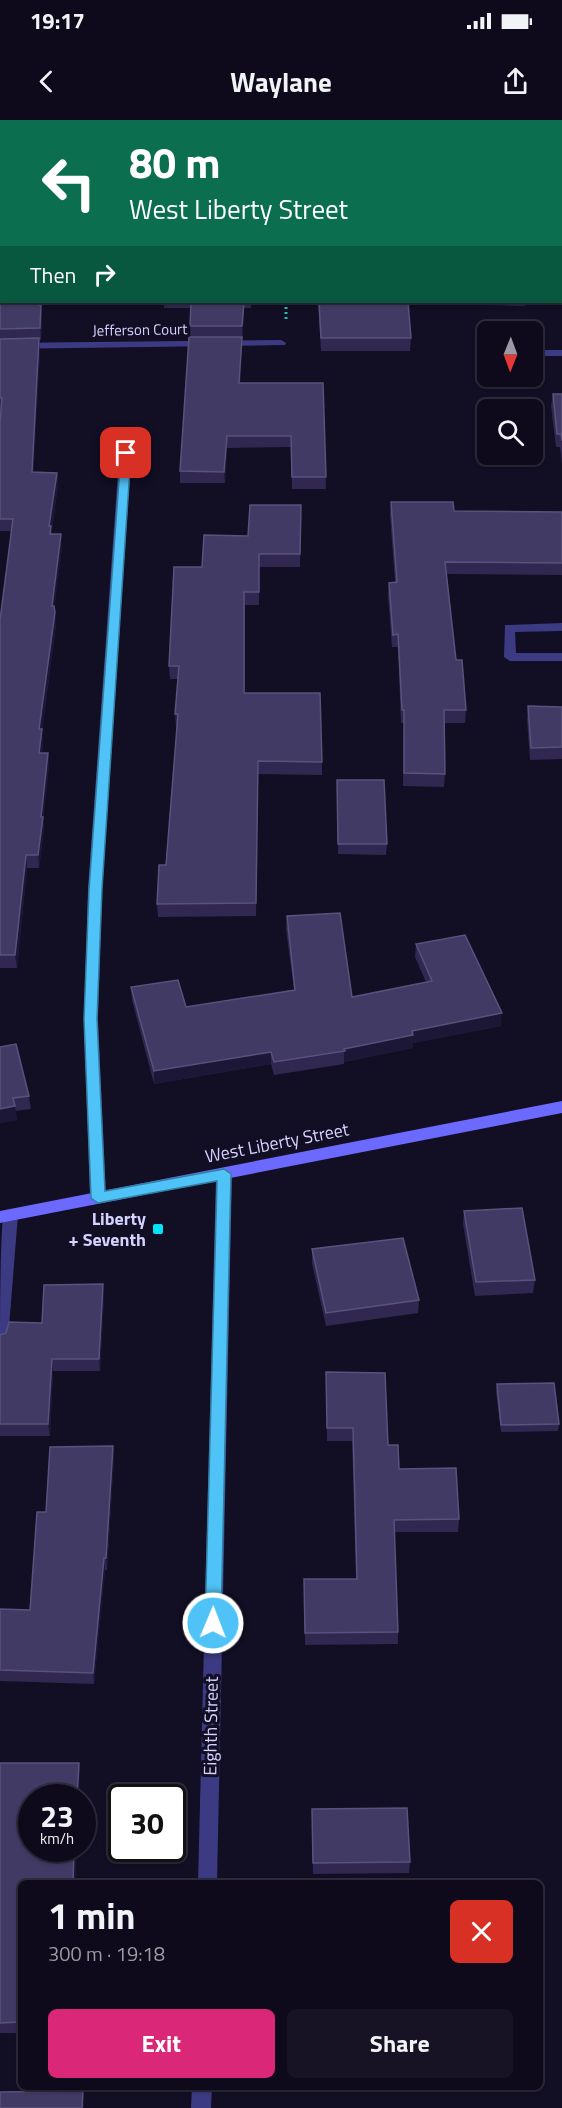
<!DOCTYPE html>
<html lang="en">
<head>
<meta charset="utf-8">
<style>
  :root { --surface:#0e0a1b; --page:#171324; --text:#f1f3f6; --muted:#9b9aa3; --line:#2e2b3a; --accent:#db2777 }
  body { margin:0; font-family:"Titillium Web",sans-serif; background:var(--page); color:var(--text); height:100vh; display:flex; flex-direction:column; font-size:22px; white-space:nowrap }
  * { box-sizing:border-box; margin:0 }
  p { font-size:20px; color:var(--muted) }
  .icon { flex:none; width:33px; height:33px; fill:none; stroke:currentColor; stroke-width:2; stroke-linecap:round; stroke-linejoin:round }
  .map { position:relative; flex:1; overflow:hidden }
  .sheet { position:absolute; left:18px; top:1760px; width:525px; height:210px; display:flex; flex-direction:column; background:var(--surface); border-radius:9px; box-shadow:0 2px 4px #0004,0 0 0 2px var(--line) }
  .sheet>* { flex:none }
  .guide { position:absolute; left:0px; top:0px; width:562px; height:183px; box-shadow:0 2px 4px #0004,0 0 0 2px var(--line); background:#0b6e4f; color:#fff; overflow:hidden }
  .needle { width:39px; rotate:181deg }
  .fabs { position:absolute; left:477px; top:201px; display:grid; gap:12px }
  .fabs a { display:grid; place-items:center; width:66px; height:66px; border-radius:9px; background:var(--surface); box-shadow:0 2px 4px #0004,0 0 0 2px var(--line); font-size:30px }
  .speed { position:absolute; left:18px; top:1664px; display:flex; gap:12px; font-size:30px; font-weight:700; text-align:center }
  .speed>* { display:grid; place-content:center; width:78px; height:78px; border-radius:50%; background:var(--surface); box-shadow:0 2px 4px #0004,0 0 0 2px var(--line); line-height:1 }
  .speed small { font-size:15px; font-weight:400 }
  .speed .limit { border:3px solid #111; border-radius:9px; background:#fff; color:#111 }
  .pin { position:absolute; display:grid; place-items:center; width:51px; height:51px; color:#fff; margin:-26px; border-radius:12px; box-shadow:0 3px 9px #0006 }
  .me { position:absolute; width:66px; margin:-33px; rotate:1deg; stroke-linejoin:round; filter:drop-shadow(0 0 4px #0008) }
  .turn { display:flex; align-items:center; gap:21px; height:126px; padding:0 30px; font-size:27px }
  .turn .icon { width:78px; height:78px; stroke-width:2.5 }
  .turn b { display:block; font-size:42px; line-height:51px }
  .then { display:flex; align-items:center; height:57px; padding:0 30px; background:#0003; gap:12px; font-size:22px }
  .round { display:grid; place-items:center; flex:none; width:63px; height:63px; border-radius:9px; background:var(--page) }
  .overview { display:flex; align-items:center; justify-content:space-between; height:102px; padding:0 30px }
  h1 { font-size:36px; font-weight:700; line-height:45px }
  .action { display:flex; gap:12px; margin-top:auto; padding:12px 30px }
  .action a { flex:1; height:69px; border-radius:9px; background:var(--accent); color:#fff; font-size:24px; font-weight:700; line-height:69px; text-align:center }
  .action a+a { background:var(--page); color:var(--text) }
  .status { display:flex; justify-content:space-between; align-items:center; height:42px; padding:0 30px; background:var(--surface); direction:ltr }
  .status svg { height:16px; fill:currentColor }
  header { display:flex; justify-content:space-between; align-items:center; height:78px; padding:0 30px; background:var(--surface); font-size:27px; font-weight:700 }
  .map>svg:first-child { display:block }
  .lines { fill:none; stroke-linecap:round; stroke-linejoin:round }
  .path { stroke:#30b4ab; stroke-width:3; stroke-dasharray:2 3; stroke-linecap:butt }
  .lane { fill:#3c3a82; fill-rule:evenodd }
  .street { fill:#3c3a82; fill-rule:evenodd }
  .secondary { fill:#6c6afe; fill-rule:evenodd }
  .wall { fill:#302851 }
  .shaded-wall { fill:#1c1637 }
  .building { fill:#413a64; stroke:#59527c; stroke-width:1.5 }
  .route { fill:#4fc3f7; stroke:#337fa1; stroke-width:1.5 }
  .poi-dot { fill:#02e3fa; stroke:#120e24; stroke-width:2 }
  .labels { text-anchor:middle; stroke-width:6; stroke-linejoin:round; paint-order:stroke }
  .far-street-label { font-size:15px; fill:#d6d2ff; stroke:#120e24 }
  .street-label { font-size:18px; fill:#d6d2ff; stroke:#120e24 }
  .poi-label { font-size:18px; font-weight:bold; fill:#d6d2ff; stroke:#120e24; text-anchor:end }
</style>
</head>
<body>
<div class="status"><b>19:17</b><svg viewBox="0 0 49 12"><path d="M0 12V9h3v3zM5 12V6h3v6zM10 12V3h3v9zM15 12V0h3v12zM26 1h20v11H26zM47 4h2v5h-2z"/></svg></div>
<header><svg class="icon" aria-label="back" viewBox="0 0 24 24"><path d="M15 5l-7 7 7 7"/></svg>Waylane<svg class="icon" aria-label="share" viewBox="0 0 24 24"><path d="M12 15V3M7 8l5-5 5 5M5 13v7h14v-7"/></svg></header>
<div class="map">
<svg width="562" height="1988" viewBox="0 0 562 1988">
  <rect width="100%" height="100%" fill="#120e24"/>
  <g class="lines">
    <path class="path" d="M286,182V199"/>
    <path class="lane" d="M10,1089L16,1091L18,1095L8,1219L6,1224L0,1226C0,1200 0,1108 4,1091Z"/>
    <path class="street" d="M245,0H296L244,2Z
      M0,7H2V13H0Z
      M281,220L286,223L285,225L0,229V223Z
      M532,230H562V236H534Z
      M127,307L133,310L102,769L98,899L106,1078L103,1082H93L90,1078L84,899L88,769L121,310Z
      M562,503V511L515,512L516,533H562V541H510L504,537L505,505Z
      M224,1048L229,1050L232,1054L217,1762H198L216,1054L219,1050Z
      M192,1966H212L211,1988H191Z"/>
    <path class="secondary" d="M562,981V993L0,1103V1091Z"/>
  </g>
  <path class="wall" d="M0,116L2,182H42L41,189L42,197L41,220H39L40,231L33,352L57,353L58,365L52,409V414L62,427L54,487L56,504L42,612L43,622L42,633H48L49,646L43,700L44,709L39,748H27L17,848H0V500L12,411H0V303L1,291H0Z
    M164,182H251V188H244L240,263H323L326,369H292L291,327L227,328L225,363H180V351L190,217L191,188H164Z
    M318,182H408L411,218L410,231H321Z
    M488,182H525V186L488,185Z
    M553,274H562V344L560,327H556L551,286Z
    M391,382L454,391L562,392V455L447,454L456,540L466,590L465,603H444L445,654L444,667L403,666L404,603H401L398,527H392L388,475L389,463L395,462L390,395Z
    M301,385L300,447H259V485H245V573L322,642V655L258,654L256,796L158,797L157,784L166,745L177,608H176L175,594L178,559H170L169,546L202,447L248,416Z
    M528,586L562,587V639L530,640L527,599Z
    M337,670L387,724L386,735L338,734Z
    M287,796L352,877L426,862L415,837L416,824L501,906L413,923V928L344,942V944L274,955L271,944L154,964L132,880L131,867L186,887L294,870L286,809Z
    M0,927L29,976L31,989L15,991L17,1000L0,1003Z
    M464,1091L535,1160L533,1173L475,1176L463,1104Z
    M312,1129L419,1180L418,1193L326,1206L312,1143Z
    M104,1177L100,1251H53L50,1316H0V1215L42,1203Z
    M326,1252L388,1325L399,1349L459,1399L458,1412H394L398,1512V1524L305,1525L304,1459H356L352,1321H327Z
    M497,1264L559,1304L558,1311L501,1312L496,1272Z
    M113,1326L114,1338L107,1450H105L94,1564L0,1561V1489L30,1490L46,1392Z
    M0,1643H79L80,1654L32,1728H77L75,1762H21V1913H0Z
    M312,1700L410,1742L409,1753L313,1754Z"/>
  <path class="shaded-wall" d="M39,182H42L41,189L42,197L41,220Z
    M244,182V188L243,218L242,206Z
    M242,217V228L240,274L239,263Z
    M39,218L40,231L33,365L32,352Z
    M227,316V328L225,363L224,352Z
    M57,353L58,365L52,409V419L51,427L49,406Z
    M61,414L62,427L53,499L52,486Z
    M55,492L56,504L42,612L43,622L40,646L39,633V609Z
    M48,633L49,646L43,700L44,709L39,748L38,735Z
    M26,735L27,748L17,848L15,835Z
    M502,893L501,906L413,923V928L344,942V929L412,911Z
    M271,932V944L154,964V951Z
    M15,986L17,1000L0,1003V989Z
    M103,1164L104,1177L100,1251L99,1239Z
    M52,1239L53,1251L50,1316L48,1304Z
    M113,1326L114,1338L107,1450L106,1438Z
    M104,1438L105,1450L94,1564L93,1553Z
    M79,1643L80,1654L79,1677H77Z
    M74,1728H77L75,1762H73Z
    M83,1971L84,1981V1988H82Z"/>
  <path class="building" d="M0,116H2V182H39V185H41L40,208L0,209Z
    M191,182H244L242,206H190Z
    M319,182H408L411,218H321Z
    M189,217H242L239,263H323L326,357H292L291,316H227L224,352L180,351Z
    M39,218L32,352L57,353L49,406H51L50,414H61L52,486H54L55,492L39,609H42L39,633H48L41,697H43L38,735H26L15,835H0V500L13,399H0V303L2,278H0V219Z
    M553,274H562V321L561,314H557Z
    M391,382H453L454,391L562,392V443L445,442L456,540H462L466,590H444L445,654L404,653V590H402L398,514L393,515L389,463L397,462Z
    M250,385H301L300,434H259V472H244V573H320L322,642L258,641L256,783L157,784L159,745H166L178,594H175L179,546H169L174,447H202L204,415L248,416Z
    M528,586L562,587V627L531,628Z
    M337,660H384L387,724H338Z
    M340,793L352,877L432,861L416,824L465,815L502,893L412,911L413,915L344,929L345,931L274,942L271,932L154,951L131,867L178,860L186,887L295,870L287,796Z
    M16,924L29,976L13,978L15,986L0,989V927Z
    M522,1088L535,1160L476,1162L464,1091Z
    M403,1118L419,1180L326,1193L312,1129Z
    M103,1164L99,1239H52L48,1304H0V1215L6,1213L9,1202L42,1203L44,1165Z
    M326,1252L385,1253L388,1325H398L399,1349L456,1348L459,1399L394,1400L398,1512L305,1513L304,1459H357L353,1308H327Z
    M554,1263L559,1304L501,1305L497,1264Z
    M113,1326L106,1438H104L93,1553L0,1550V1489L30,1490L37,1392H46L50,1327Z
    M0,1643H79L77,1677H32V1728H74L73,1762H21V1902L0,1903Z
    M407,1688L410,1742L313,1743L312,1689Z
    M83,1971L82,1988H0V1972Z"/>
  <path class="route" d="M126,330L131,333L102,769L97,899L105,1071L224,1049L231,1054L221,1503L219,1509L213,1511L207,1509L205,1503L217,1061L98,1083L91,1078L84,899L89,769L121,333Z"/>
  <rect class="poi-dot" x="152" y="1103" width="12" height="12" rx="3"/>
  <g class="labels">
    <g class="far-street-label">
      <text transform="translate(140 210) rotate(-1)" y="5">Jefferson Court</text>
    </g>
    <g class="street-label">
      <text transform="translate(277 1023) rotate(-11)" y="6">West Liberty Street</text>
      <text transform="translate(211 1606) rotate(-89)" y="6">Eighth Street</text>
    </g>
    <g class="poi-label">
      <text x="146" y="1105">Liberty<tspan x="146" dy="21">+ Seventh</tspan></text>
    </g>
  </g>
</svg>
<div class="fabs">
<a><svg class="needle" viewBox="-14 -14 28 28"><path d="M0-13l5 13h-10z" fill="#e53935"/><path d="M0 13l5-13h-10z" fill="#9b9aa3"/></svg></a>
<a><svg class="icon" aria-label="search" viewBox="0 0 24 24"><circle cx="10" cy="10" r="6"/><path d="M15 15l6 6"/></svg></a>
</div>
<div class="speed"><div>23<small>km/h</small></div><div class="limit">30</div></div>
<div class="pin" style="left:126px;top:333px;background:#d93025"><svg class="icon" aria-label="arrive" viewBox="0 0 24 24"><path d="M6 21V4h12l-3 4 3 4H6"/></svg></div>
<svg class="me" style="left:213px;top:1503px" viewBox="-20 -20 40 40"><circle r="17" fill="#4fc3f7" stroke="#fff" stroke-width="3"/><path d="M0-11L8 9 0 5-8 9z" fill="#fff"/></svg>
<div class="guide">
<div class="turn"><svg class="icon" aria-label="left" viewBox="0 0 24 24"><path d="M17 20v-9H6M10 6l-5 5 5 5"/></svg><div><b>80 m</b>West Liberty Street</div></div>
<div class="then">Then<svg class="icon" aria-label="right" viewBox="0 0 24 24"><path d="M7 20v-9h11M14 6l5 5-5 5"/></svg></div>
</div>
<section class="sheet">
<div class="overview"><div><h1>1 min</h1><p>300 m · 19:18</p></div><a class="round" style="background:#d93025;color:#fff"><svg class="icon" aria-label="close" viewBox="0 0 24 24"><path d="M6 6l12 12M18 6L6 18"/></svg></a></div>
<div class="action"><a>Exit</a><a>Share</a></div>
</section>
</div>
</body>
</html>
